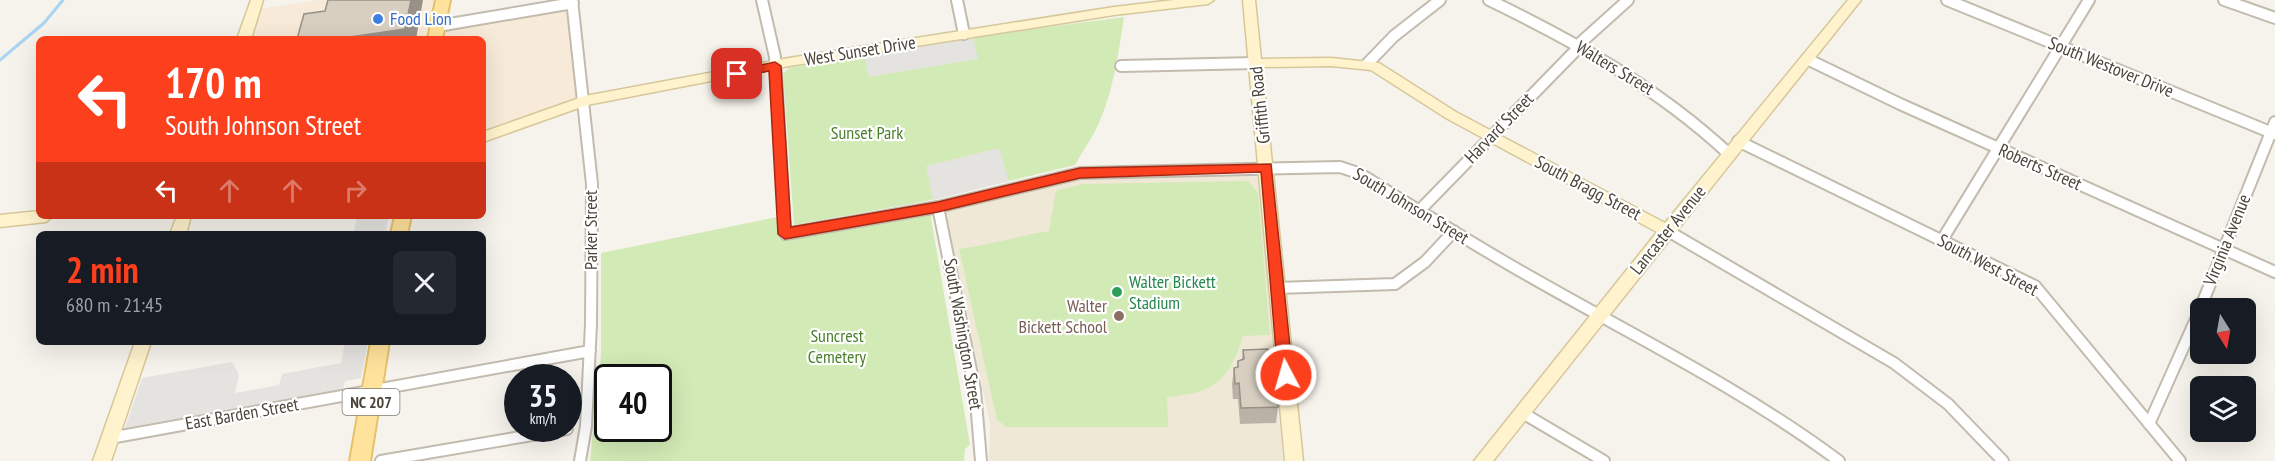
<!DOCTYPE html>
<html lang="en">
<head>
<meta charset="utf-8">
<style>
  :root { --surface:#171b24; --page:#242831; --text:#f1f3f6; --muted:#9ea1a6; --accent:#fc3f1d }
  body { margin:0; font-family:"PT Sans Narrow",sans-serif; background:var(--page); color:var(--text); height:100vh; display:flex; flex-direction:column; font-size:22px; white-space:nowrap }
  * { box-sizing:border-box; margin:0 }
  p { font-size:20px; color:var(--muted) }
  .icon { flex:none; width:33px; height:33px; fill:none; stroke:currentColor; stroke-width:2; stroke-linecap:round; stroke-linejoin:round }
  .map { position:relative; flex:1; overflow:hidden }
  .panel { position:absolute; left:36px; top:231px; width:450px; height:114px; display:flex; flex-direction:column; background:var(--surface); border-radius:9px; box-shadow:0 6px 24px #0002 }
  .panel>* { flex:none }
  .banner { position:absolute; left:36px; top:36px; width:450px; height:183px; border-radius:9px; box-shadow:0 6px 24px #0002; background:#fc3f1d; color:#fff; overflow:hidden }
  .needle { width:39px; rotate:169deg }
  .fabs { position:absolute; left:2190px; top:298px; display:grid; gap:12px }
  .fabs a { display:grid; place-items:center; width:66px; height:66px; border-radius:9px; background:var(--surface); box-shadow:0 6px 24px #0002; font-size:30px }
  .speed { position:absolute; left:504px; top:364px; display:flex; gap:12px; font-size:30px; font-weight:700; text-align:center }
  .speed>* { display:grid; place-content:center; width:78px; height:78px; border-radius:50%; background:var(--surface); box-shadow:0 6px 24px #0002; line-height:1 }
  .speed small { font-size:15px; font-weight:400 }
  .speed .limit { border:3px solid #111; border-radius:9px; background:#fff; color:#111 }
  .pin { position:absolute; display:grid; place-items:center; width:51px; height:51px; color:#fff; margin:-26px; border-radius:12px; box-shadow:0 3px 9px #0006 }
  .me { position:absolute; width:66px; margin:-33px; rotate:354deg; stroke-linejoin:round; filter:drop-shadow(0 0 4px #0008) }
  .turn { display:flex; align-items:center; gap:21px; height:126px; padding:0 30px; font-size:27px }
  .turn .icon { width:78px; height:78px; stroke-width:2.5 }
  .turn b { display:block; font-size:42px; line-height:51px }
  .lanes { display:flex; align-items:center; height:57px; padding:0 30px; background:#0003; justify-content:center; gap:30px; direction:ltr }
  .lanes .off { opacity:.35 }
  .round { display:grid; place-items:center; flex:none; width:63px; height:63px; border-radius:9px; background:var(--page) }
  .summary { display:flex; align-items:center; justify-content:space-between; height:102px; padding:0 30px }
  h1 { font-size:36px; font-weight:600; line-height:45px; color:var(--accent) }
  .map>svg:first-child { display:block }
  .commercial { fill:#f7ead8 }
  .education { fill:#efe8d6 }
  .green { fill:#d2eab5; fill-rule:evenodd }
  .parking { fill:#e5e3e0 }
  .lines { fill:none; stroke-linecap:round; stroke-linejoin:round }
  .stream { stroke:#a9d4f2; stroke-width:3 }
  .street-casing { stroke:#c2bbae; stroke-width:14 }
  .secondary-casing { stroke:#d6c79b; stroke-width:3 }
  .primary-casing { stroke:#e6c16a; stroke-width:4 }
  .street { stroke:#fff; stroke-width:10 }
  .secondary { fill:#fff3cd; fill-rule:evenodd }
  .primary { fill:#ffe39c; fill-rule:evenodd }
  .wall { fill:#bab2a6 }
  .shaded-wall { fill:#979187 }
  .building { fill:#d8cfc1; stroke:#979187; stroke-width:1.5 }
  .route { fill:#fc3f1d; stroke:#a42913; stroke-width:1.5 }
  .shop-dot { fill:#3f7fe0; stroke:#fff; stroke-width:2 }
  .leisure-dot { fill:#2e9e5b; stroke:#fff; stroke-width:2 }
  .education-dot { fill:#8d6e63; stroke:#fff; stroke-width:2 }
  .labels { text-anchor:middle; stroke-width:4.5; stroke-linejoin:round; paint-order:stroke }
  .shield { fill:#fff; stroke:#817c74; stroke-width:1.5 }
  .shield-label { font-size:16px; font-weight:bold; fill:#4b4439 }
  .shop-label { font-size:18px; fill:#366cbe; stroke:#fff; text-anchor:start }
  .street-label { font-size:18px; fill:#4b4439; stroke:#fff }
  .park-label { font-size:18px; fill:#4a7f2a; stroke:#fff }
  .leisure-label { font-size:18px; fill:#27864d; stroke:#fff; text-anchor:start }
  .education-label { font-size:18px; fill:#785e54; stroke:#fff; text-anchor:end }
</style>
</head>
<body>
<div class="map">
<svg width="2275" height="461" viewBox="0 0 2275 461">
  <rect width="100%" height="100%" fill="#f6f3ec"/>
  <path class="commercial" d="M319,0H438L432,29L568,6L578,98L483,130V39H239L250,10Z"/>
  <path class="education" d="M1258,173L1283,461H989L990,424L945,208L1082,176Z"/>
  <path class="green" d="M1124,17C1118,57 1112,99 1094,133C1088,143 1081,154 1075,165L926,201L794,225L783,73L789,68L988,35Z
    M1248,181L1258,193L1270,335L1243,336C1228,382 1214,393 1167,397L1168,427H1007L997,420L959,249C990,245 1018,236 1049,231L1056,191L1083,184Z
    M930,212L970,445L965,449L964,461H590L601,355V253L777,217L779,240ZM608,378H658V429H608Z"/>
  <path class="parking" d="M973,37L978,59L868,77L865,55Z
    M999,148L1009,181L933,200L926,166Z
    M367,216H389L385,234H353L357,218Z
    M345,342H368L361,378L345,381L343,389L125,428L142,378L232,362L239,374L235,393L279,385L282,374L341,363Z"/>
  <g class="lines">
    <path class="stream" d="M0,60L44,23L63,0"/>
    <g class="street-casing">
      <path id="street" d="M572,0L592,184L591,324L586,426L580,461
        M762,0L775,57L785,234L938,207L1080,173L1340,167C1368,175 1376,185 1400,199C1432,219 1465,238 1498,258C1611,325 1733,382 1839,461
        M957,0L964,34
        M1489,0C1576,42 1658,88 1729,154
        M1947,0L2275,134
        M2224,0L2275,18
        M438,26L573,3
        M1578,45L1628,0
        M1807,59L1900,104L2275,272
        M1367,64L1394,36L1440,0
        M1121,66L1256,63
        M1738,141L2035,286L2180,461
        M938,207L975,390L981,461
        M1419,211L1580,46
        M1668,231L1894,363L1948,404L2003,461
        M1942,240L2089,0
        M1277,288L1395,284L1425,262L1454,231
        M1521,412L1604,461
        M2149,424L2196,319L2275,122
        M110,438L590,351
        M381,461L567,429"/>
    </g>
    <g class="secondary-casing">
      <path id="secondary" d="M251,0H263L251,39H237Z
        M1174,0H1214L1208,4L1114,15L789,66L587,105L483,142V132L585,96L789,58L1114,7Z
        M1243,0H1255L1261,59L1331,58L1379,63L1456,112L1665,223L1848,0H1861L1493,461H1474L1657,232L1446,118L1371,70L1331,66L1262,67L1303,461H1285Z
        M39,211V216H53L46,222L0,227V215Z
        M177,216H191L186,234H170Z
        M135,342H151L111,461H93Z"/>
    </g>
    <g class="primary-casing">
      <path id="primary" d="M436,0H450L442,39H428Z
        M395,216H411L407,234H391Z
        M371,342H389L370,461H350Z"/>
    </g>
    <use href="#street" class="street"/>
    <use href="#secondary" class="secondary"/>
    <use href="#primary" class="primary"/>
  </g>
  <path class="wall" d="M1243,350L1269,358L1278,407L1276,423L1240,424L1238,399H1233L1232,384L1234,368L1237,367L1238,361L1242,359Z"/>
  <path class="shaded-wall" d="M411,0H423L416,39H336Z"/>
  <path class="building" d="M328,0H411L405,29L336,39H317V38L297,39L304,14L325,11Z
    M1268,349L1269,358H1273L1278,407L1241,408L1239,383L1235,384L1234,368L1238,367V361L1244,359L1243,350Z"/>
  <path class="route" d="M775,62L781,66L791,227L938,202L1080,168L1271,164L1293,375L1291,379H1280L1278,375L1261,172L1080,178L938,212L785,239L778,234L769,71L737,78L731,74L733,71Z"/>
  <circle class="shop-dot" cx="378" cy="19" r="6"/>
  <circle class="leisure-dot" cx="1117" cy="292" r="6"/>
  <circle class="education-dot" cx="1119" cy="316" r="6"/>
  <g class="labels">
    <rect class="shield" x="342.5" y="389" width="57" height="26" rx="4.5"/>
    <g class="shield-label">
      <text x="371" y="408">NC 207</text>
    </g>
    <g class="shop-label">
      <text x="390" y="25">Food Lion</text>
    </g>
    <g class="street-label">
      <text transform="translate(860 51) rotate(-9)" y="6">West Sunset Drive</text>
      <text transform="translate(2111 67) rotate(22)" y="6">South Westover Drive</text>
      <text transform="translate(1615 68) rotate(31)" y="6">Walters Street</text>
      <text transform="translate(1260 105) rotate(-96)" y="6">Griffith Road</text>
      <text transform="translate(1499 128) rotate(-46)" y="6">Harvard Street</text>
      <text transform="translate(2040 167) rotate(24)" y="6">Roberts Street</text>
      <text transform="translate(1588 188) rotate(28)" y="6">South Bragg Street</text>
      <text transform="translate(1411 206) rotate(31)" y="6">South Johnson Street</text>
      <text transform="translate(591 230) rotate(-90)" y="6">Parker Street</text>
      <text transform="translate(1668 230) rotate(-51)" y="6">Lancaster Avenue</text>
      <text transform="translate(2227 240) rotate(-68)" y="6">Virginia Avenue</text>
      <text transform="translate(1988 265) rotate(28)" y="6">South West Street</text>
      <text transform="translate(963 334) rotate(80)" y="6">South Washington Street</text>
      <text transform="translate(242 414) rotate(-10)" y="6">East Barden Street</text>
    </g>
    <g class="park-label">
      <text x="867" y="139">Sunset Park</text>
      <text x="837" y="342">Suncrest<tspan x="837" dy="21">Cemetery</tspan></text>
    </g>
    <g class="leisure-label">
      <text x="1129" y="288">Walter Bickett<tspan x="1129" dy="21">Stadium</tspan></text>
    </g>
    <g class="education-label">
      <text x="1107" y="312">Walter<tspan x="1107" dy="21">Bickett School</tspan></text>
    </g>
  </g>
</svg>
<div class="fabs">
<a><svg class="needle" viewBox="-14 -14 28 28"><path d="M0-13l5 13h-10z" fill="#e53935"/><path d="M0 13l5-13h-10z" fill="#9ea1a6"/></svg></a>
<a><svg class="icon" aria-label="layers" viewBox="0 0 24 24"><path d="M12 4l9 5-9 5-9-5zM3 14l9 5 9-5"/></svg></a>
</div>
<div class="speed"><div>35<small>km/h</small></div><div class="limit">40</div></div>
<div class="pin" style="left:737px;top:74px;background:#d93025"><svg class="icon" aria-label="arrive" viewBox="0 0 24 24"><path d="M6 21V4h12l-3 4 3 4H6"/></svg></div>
<svg class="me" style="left:1286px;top:375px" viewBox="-20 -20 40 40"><circle r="17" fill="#fc3f1d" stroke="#fff" stroke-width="3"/><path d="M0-11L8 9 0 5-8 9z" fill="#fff"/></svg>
<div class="banner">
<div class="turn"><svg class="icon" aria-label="left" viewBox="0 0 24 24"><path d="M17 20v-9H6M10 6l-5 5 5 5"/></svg><div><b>170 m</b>South Johnson Street</div></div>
<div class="lanes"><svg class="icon" aria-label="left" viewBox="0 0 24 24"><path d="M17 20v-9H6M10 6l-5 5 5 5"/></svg><svg class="icon off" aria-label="ahead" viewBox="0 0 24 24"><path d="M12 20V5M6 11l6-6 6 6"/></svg><svg class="icon off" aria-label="ahead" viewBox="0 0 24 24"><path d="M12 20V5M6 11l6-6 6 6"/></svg><svg class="icon off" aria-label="right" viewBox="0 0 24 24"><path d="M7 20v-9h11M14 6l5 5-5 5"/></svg></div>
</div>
<section class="panel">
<div class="summary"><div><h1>2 min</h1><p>680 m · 21:45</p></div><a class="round"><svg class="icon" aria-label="close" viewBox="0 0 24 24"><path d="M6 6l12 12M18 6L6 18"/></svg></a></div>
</section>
</div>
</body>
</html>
